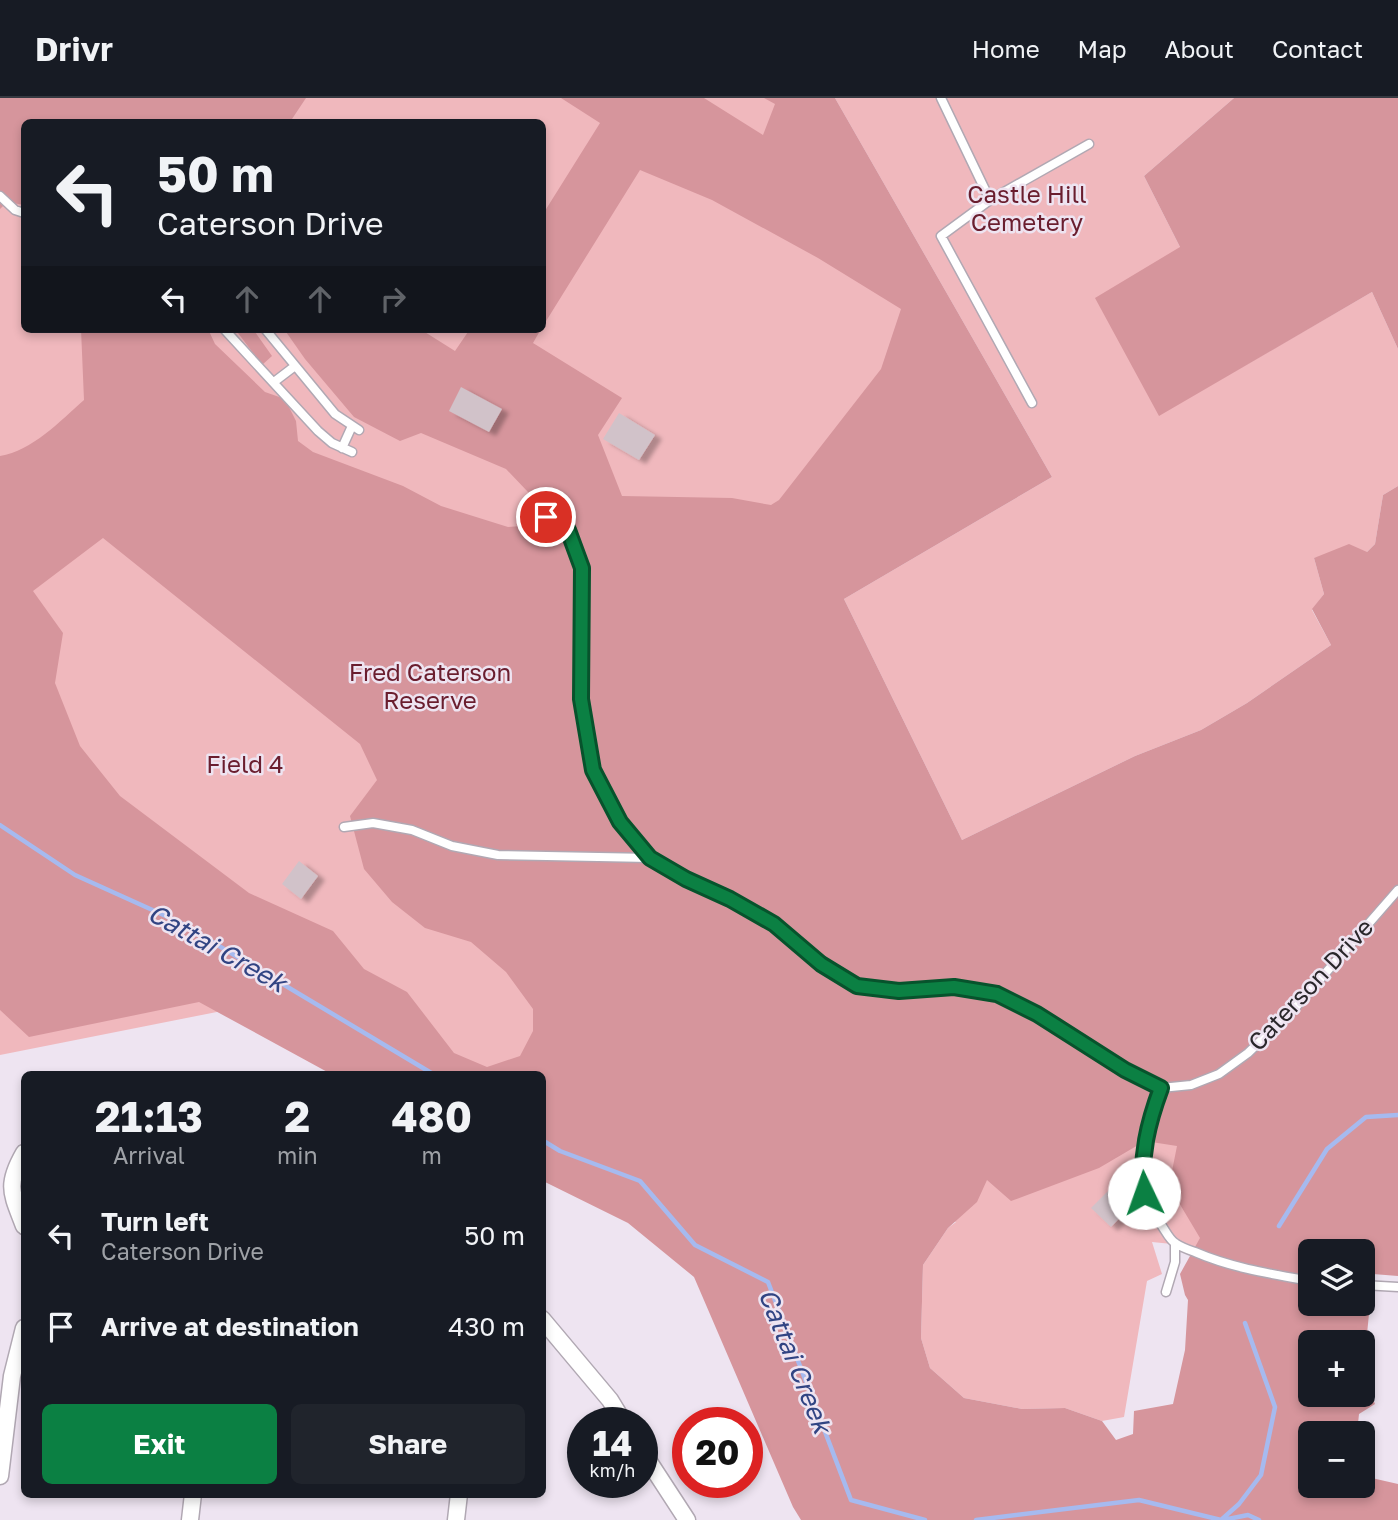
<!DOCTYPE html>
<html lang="en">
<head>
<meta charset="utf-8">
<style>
  :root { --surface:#171b24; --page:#20242c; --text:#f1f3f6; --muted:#9ea1a6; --line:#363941; --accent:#0b8043 }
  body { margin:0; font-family:"Golos Text",sans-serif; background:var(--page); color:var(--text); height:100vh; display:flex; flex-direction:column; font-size:26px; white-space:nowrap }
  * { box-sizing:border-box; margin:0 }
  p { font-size:23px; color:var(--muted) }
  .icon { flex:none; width:38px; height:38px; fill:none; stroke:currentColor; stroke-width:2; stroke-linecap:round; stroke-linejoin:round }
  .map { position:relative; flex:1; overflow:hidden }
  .side { position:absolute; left:21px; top:973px; width:525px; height:427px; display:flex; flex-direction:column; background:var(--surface); border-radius:10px; box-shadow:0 4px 10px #0003 }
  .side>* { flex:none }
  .top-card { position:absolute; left:21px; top:21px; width:525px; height:214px; border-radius:10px; box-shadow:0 4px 10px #0003; background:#171b24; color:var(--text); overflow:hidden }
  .controls { position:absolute; left:1298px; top:1141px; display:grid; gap:14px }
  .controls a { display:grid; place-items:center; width:77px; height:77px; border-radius:10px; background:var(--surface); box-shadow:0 4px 10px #0003; font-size:35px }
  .speed { position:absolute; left:567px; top:1309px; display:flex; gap:14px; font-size:35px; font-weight:700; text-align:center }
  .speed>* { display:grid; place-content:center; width:91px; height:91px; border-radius:50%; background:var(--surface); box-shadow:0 4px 10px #0003; line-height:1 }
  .speed small { font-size:18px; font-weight:400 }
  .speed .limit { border:10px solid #d22; background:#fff; color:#111 }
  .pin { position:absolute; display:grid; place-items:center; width:60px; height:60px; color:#fff; margin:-30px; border:4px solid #fff; border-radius:50%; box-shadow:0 2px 7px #0007 }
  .me { position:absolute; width:77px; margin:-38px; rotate:357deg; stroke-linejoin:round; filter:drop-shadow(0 0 5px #0008) }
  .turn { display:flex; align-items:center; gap:24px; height:147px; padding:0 21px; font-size:32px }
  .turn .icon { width:91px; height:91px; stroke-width:2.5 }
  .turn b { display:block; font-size:49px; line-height:60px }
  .lanes { display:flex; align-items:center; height:66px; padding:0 21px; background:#0003; justify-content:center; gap:35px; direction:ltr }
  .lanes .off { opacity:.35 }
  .eta { display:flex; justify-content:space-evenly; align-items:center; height:119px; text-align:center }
  .eta b { font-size:42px; font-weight:700; line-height:49px }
  .action { display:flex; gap:14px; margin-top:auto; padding:14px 21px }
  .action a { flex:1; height:80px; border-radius:10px; background:var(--accent); color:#fff; font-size:28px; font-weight:700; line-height:80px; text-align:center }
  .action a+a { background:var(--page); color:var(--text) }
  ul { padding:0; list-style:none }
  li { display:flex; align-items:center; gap:21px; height:91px; padding:0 21px }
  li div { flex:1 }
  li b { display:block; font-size:26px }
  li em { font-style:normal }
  header { display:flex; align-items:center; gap:42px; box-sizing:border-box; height:98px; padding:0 35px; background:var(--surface); border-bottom:2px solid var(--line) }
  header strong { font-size:33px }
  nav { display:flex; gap:38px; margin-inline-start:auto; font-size:24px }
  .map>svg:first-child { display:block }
  .green { fill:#f0b8bd; fill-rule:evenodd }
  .forest { fill:#d6959c; fill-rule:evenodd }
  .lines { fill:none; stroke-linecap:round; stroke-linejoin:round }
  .stream { stroke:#a6baef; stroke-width:4.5 }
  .building { fill:#d1c2c9; filter:url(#shadow) }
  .service-casing { stroke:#b1a8b3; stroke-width:11 }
  .minor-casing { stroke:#b1a8b3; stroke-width:19 }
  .service { stroke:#fff; stroke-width:8 }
  .minor { stroke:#fff; stroke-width:16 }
  .route-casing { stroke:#07532c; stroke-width:18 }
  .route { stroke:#0b8043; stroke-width:12 }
  .labels { text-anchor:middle; stroke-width:5; stroke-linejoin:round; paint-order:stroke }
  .park-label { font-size:24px; fill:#6a1d2e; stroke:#eee4f1 }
  .street-label { font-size:24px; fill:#2a272b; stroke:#eee4f1 }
  .water-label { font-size:26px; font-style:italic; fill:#314483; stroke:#eee4f1 }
</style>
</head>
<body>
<header>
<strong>Drivr</strong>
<nav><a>Home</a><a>Map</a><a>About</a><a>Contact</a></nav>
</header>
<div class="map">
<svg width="1398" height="1422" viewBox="0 0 1398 1422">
  <defs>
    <filter id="shadow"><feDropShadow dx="7" dy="4" stdDeviation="2" flood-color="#0004"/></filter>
  </defs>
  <rect width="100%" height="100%" fill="#eee4f1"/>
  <path class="green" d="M0,0H818L1014,336L771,476L954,789L1363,1153H1311V1160L1152,1144L1162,1176L1147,1183L1124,1319L1102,1323L1065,1310L1022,1311L964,1300L930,1270L921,1240L923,1167L948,1130L956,1124L542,976H352L262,905L0,957ZM24,24H542V231H24Z
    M835,0H1234L1144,78L1180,149L1159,317L1372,194L1398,251V388L1383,397L1375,446L1367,454L1314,460L1324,496L1312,512L1331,547L1247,605L1201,632L1135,658L962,742L844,501L1052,379Z"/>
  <path class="forest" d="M0,0H306L290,24H24V107L7,104L0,111Z
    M561,0H704L763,37L775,6L764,0H835L1052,379L844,501L962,742L1135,658L1201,632L1247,605L1331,547L1312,511L1324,496L1314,460L1349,446L1367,454L1375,446L1383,397L1398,388V1178L1373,1176L1363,1276V1244H1311V1297H1363V1277L1375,1306L1359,1316L1357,1335H1338L1328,1329L1326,1335H1311V1388H1363V1378L1398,1386V1422H801L793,1409L694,1179L628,1125L543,1083L542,976H331L199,904L29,939L0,912V358C32,353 60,323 84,302L81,231H208L215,246L265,294L285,301L296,323L298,343L313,354L403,388L441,408L508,429L534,427L543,423L547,414L506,371L421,335L400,343L354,319L305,261L284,231H420L455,253L470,231H541L533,245L622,300L598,337L622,398L732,400L771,407L779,402L881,271L901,211L818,160L712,102L640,72L543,228V116L600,25ZM103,440L360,646L377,682L350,718L364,771L392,804L425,830L471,844L506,874L533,911V933L520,958L487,969L454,955L407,894L364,871L333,833L249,795L120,698L80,648L55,585L63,535L33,493ZM1145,1043L1177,1048L1169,1088L1200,1140L1180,1176L1185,1197L1188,1202L1185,1252L1173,1306L1134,1313L1133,1336L1116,1342L1102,1323L1065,1310L1022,1311L964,1300L930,1270L921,1240L923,1167L948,1130L977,1104L987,1082L1011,1103L1099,1070ZM1311,1153H1363V1206H1311Z
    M1234,0H1398V251L1372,194L1159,318L1095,200L1180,149L1144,78Z
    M235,231H253L272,258L262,267Z"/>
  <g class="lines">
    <path class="stream" d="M0,727L75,777L179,824L433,976
      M542,1042L560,1053L640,1083L695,1147L768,1184L851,1402L925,1422
      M1279,1128L1327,1051L1366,1019L1398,1017
      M976,1422L1139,1402L1221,1422
      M1221,1422L1239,1406L1261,1377L1275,1309L1245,1225
      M1223,1422L1248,1417L1259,1422"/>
  </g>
  <path class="building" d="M461,289L502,311L489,334L449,313Z
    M619,315L655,337L639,362L603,341Z
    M299,763L318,778L301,801L282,786Z
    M1110,1091L1130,1109L1111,1129L1091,1110Z"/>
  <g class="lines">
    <g class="service-casing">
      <path id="service" d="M941,0L990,102L941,138L1032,305
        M0,98L15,112L24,115
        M990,102L1089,46
        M224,231L318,333L332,345L352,354
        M265,231L335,316L359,332
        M274,284L295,268
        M342,350L352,328
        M546,419L568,432L582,470L581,601L593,672L619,724L650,760L686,781L730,801L773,826L821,866L857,888L899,893L954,889L997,896L1037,916L1125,972L1161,990L1191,987L1219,976L1248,955L1295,910L1398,792
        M344,729L373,725L412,732L452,748L498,757L650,760
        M1161,990C1143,1037 1128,1084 1162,1128C1166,1134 1170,1142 1175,1145C1181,1149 1189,1152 1195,1154C1232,1170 1271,1176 1311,1183
        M1363,1187L1398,1189
        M1166,1194L1175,1164V1145"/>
    </g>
    <g class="minor-casing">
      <path id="minor" d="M24,1055C5,1088 12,1096 24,1128
        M542,1221L610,1302L624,1325
        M642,1353L687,1422
        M0,1378L12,1278L24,1230
        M190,1422L193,1396
        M456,1422L459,1396"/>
    </g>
    <use href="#service" class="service"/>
    <use href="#minor" class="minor"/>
  </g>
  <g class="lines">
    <g class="route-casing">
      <path id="route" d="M546,419L568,432L582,470L581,601L593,672L620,724L650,760L686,781L730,801L774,826L821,866L857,888L899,893L954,889L997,896L1037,916L1125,972L1161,990C1148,1025 1140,1058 1144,1095"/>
    </g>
    <use href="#route" class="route"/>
  </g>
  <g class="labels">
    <g class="park-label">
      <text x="1027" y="105">Castle Hill<tspan x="1027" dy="28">Cemetery</tspan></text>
      <text x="430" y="583">Fred Caterson<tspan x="430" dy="28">Reserve</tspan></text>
      <text x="245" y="675">Field 4</text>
    </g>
    <g class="street-label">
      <text transform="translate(1311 887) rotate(-47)" y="8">Caterson Drive</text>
    </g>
    <g class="water-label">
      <text transform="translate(217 850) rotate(29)" y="9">Cattai Creek</text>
      <text transform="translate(795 1263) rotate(68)" y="9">Cattai Creek</text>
    </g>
  </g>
</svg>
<div class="controls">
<a><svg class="icon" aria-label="layers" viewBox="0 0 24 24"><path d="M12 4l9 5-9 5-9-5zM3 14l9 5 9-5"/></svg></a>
<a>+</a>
<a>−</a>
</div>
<div class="speed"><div>14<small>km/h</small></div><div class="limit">20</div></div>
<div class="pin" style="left:546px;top:419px;background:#d93025"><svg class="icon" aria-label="arrive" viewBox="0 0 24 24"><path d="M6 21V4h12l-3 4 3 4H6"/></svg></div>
<svg class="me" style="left:1144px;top:1095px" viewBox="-20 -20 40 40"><circle r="19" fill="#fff"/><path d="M0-13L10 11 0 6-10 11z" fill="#0b8043"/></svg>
<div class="top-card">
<div class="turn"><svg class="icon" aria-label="left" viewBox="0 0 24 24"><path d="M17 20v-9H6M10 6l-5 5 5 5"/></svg><div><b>50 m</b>Caterson Drive</div></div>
<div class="lanes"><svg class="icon" aria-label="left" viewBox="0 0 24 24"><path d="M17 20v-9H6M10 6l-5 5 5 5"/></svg><svg class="icon off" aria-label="ahead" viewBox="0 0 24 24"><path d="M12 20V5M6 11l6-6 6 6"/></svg><svg class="icon off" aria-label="ahead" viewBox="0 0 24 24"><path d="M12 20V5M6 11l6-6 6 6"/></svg><svg class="icon off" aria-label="right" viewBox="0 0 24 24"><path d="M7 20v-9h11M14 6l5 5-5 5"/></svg></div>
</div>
<section class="side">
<div class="eta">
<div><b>21:13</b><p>Arrival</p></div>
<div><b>2</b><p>min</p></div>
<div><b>480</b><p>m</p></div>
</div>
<ul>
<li><svg class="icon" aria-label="left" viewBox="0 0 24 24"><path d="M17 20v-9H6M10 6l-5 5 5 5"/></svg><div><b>Turn left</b><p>Caterson Drive</p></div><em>50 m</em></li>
<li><svg class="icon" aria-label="arrive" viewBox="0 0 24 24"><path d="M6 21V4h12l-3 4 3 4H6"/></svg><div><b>Arrive at destination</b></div><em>430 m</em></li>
</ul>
<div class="action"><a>Exit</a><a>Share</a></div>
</section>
</div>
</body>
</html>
